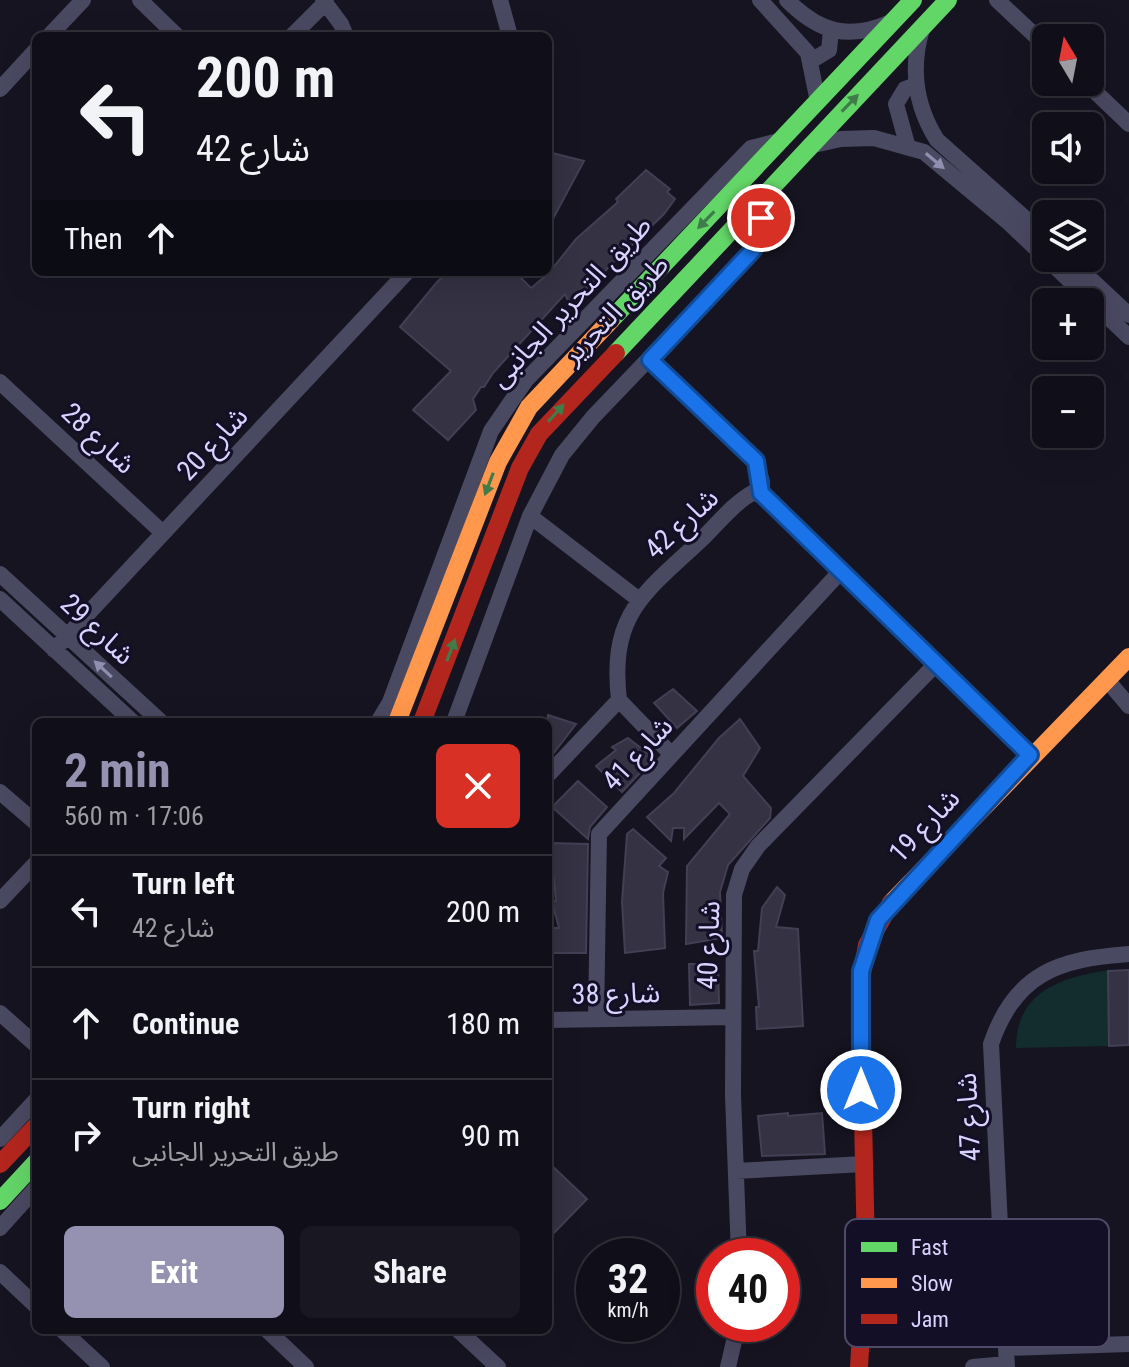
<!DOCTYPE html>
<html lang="en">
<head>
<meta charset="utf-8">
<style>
  :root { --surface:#100f19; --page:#191822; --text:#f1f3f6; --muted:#9c9ca2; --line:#302f38; --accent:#9591b1 }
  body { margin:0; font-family:"Roboto Condensed","Noto Sans Arabic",sans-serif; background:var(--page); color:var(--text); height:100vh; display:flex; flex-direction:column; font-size:30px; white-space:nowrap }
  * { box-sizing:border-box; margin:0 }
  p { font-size:26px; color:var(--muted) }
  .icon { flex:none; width:44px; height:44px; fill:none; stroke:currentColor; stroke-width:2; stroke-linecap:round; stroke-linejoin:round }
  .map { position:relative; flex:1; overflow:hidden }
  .drawer { position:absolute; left:32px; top:718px; width:520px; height:616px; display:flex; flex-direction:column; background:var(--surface); border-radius:12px; box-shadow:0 8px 32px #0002,0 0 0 2px var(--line) }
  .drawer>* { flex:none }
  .banner { position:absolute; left:32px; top:32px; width:520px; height:244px; border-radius:12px; box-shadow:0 8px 32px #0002,0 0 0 2px var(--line); background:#100f19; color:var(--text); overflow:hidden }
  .needle { width:52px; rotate:350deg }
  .tools { position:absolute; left:1032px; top:24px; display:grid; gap:16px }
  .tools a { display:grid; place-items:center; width:72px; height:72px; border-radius:12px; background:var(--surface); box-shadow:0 8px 32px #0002,0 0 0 2px var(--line); font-size:40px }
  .speed { position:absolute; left:576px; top:1238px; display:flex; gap:16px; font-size:40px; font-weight:700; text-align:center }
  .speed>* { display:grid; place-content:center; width:104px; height:104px; border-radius:50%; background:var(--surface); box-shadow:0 8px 32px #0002,0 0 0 2px var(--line); line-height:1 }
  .speed small { font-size:20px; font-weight:400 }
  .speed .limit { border:12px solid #d22; background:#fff; color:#111 }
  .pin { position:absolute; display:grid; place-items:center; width:68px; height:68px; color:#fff; margin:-34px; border:4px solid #fff; border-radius:50%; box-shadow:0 2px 8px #0007 }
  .me { position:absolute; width:88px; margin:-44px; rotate:0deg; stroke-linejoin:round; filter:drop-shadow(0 0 6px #0008) }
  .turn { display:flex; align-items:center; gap:28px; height:168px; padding:0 32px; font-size:36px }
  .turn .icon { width:104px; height:104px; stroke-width:2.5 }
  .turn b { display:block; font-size:56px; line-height:68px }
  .then { display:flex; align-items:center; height:76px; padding:0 32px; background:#0003; gap:16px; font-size:30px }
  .round { display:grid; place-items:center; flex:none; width:84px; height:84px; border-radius:12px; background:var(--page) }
  .headline { display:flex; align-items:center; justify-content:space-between; height:136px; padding:0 32px }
  h1 { font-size:48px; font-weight:700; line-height:60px; color:var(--accent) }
  .button { display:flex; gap:16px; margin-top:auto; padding:16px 32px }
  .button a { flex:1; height:92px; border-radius:12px; background:var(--accent); color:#fff; font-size:32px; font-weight:700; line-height:92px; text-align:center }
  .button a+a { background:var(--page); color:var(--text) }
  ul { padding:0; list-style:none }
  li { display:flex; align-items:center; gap:24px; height:112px; padding:0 32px; border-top:2px solid var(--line) }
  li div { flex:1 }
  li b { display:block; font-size:30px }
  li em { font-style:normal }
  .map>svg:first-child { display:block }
  .green { fill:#132c2d }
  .building { fill:#343243; stroke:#433f54; stroke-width:2 }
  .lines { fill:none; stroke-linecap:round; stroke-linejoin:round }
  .street { stroke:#4a4962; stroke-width:16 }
  .fast { stroke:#63d668; stroke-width:18 }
  .slow { stroke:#ff974d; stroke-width:18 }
  .jam { stroke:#b3261e; stroke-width:18 }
  .oneway { fill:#3f7c4a }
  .oneway2 { fill:#928eb0 }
  .route-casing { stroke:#114b97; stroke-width:20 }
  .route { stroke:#1a73e8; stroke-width:14 }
  .labels { text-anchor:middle; stroke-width:6; stroke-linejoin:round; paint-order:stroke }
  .street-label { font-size:28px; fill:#d9d4ff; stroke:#130f26 }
  .key { fill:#130f26; stroke:#4e4a67; stroke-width:2 }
  .key-label { font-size:22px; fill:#d9d4ff }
</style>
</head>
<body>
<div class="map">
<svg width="1129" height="1367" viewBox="0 0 1129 1367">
  <rect width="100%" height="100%" fill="#161421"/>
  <path class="green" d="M1110,970L1109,1046L1016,1048C1016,991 1062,977 1110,970Z"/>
  <path class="building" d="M548,152L584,161L548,228Z
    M646,170L670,189L667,192L675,199L664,214L570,305L565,294L493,373L484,387H481L473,399L476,410L448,440L413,410L451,371L400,327L437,282L448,272H515L531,288L548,274L576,239L618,202L616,199Z
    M673,689L697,711L677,728L654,703Z
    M548,715L576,724L553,754H548Z
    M740,719L760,748L743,776L771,808L770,818L728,865L720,892L722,938L686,944L687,866L730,814L719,803L684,839V828H673L671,841L647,817L674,793L719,738Z
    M628,738L654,758L622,792L596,766L616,750L612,747Z
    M578,781L607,807L590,827L588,839L552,807Z
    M633,829L666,858L659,866L668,872L663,893L665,948L625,953L622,902L627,834Z
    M550,843L588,844L586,953H549L548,928H559L552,902L556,901Z
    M777,887L785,895L776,927L798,929L803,1026L757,1029L756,1007H759L754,951H758L762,908Z
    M689,964H718L719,1003L690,1005Z
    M1129,970V1045L1109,1046L1108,971Z
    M788,1113V1116L822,1113L825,1154L762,1156L758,1116Z
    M548,1162L587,1199L548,1239Z"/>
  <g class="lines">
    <path class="street" d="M140,0L177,36
      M323,0L341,24L346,36
      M500,0L510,36
      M760,0L808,53L818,102
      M787,0C819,32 848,41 891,22
      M997,0L1046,46
      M922,29C910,69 915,105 937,140L1046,237
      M49,36L83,0
      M292,36L326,2
      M811,61L829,50L831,30
      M1085,82L1129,124
      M0,89L36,50
      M907,144L896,104L905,89L916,85
      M809,146L841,139L874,138L924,152L1007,221L1129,337
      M1068,258L1129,315
      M650,360L756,461L762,482L761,493
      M0,382L163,533
      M530,516L638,599
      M0,574L161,722
      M0,599L133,722
      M54,650L407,272
      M1107,680L1129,706
      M378,722L390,702L491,431L526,380L751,148L782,140
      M454,722L530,516L562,455L593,417L753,250L761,226L756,201
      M671,754L619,700C609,612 645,593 703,538C718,523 735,502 754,492L768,499L1030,755
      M548,775L619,700
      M0,792L36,823
      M0,901L36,863
      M0,1013L36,1045
      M596,1019L599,834L840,572
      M548,1020L733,1017
      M0,1139L36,1100
      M736,1171L864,1164
      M0,1228L36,1188
      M739,1256L733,1095L734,895L742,869L758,846L935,665
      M0,1272L36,1306
      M62,1330L102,1367
      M267,1330L306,1367
      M458,1330L498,1367
      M1006,1348L1129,1344
      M728,1367L738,1324
      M973,1367L1006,1364
      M1007,1367L991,1044C1015,973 1059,959 1129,954"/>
    <path class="fast" d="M611,320L913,0
      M616,353L948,0
      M0,1201L36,1162"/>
    <path class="slow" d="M397,722L498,462L529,407L611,320
      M891,903L1129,657"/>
    <path class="jam" d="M422,722L520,468L539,434L616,353
      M0,1164L36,1126
      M859,1367L866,1250L860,985L867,945L891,903"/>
  </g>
  <defs><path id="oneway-solid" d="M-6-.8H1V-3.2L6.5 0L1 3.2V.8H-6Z" transform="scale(2)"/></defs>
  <g class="oneway">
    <use href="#oneway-solid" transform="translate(850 103) rotate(-46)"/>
    <use href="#oneway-solid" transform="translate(706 220) rotate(134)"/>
    <use href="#oneway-solid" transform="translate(556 413) rotate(-48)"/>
    <use href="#oneway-solid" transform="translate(489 484) rotate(111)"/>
    <use href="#oneway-solid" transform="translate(451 650) rotate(-69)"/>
  </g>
  <g class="oneway2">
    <use href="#oneway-solid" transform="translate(935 161) rotate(40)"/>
    <use href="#oneway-solid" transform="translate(103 669) rotate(-137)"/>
  </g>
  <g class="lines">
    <g class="route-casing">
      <path id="route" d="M761,218V233L753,250L650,360L756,461L761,493L1030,755L878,920L861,971V1090"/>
    </g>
    <use href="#route" class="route"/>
  </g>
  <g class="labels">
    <g class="street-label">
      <text transform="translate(570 301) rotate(-47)" y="10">طريق التحرير الجانبى</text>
      <text transform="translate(615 309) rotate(-46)" y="10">طريق التحرير</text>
      <text transform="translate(99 438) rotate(43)" y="10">شارع 28</text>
      <text transform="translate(212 443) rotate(-47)" y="10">شارع 20</text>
      <text transform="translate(681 523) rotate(-43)" y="10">شارع 42</text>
      <text transform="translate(98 629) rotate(43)" y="10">شارع 29</text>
      <text transform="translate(637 753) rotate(-47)" y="10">شارع 41</text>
      <text transform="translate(924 825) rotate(-47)" y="10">شارع 19</text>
      <text transform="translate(708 945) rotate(-88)" y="10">شارع 40</text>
      <text transform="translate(616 993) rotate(-1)" y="10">شارع 38</text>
      <text transform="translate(968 1117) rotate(-93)" y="10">شارع 47</text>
    </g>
  </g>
  <rect x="845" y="1219" width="264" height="128" rx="12" class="key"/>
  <rect x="861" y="1242" width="36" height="10" fill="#63d668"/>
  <rect x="861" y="1278" width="36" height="10" fill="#ff974d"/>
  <rect x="861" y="1314" width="36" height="10" fill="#b3261e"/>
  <g class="key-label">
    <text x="911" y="1255">Fast</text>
    <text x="911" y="1291">Slow</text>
    <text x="911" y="1327">Jam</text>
  </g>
</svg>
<div class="tools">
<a><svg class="needle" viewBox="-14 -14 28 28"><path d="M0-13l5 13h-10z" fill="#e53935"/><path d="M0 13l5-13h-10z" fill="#9c9ca2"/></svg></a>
<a><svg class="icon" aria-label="sound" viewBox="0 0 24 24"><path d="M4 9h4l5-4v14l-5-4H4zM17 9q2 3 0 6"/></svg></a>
<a><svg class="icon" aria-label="layers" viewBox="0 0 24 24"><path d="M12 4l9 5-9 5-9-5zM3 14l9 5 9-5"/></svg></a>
<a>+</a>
<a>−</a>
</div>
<div class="speed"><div>32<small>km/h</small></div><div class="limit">40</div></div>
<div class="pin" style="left:761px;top:218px;background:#d93025"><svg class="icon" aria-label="arrive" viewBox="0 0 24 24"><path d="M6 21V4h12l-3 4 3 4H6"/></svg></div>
<svg class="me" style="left:861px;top:1090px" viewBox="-20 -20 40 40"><circle r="17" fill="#1a73e8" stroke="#fff" stroke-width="3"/><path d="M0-11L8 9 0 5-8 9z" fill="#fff"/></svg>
<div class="banner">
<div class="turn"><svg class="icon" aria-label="left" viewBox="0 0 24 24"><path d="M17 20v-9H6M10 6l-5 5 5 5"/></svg><div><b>200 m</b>شارع 42</div></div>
<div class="then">Then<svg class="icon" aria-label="ahead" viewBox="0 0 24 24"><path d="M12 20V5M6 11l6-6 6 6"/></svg></div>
</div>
<section class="drawer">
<div class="headline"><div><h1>2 min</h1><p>560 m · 17:06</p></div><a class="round" style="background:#d93025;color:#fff"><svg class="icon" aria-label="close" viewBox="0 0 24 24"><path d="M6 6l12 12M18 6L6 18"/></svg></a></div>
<ul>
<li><svg class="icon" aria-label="left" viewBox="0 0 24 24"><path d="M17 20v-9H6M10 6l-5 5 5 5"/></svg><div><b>Turn left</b><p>شارع 42</p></div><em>200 m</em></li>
<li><svg class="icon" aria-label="ahead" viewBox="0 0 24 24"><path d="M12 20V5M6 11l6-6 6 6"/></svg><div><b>Continue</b></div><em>180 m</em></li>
<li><svg class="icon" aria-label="right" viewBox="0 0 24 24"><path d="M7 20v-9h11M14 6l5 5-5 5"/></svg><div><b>Turn right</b><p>طريق التحرير الجانبى</p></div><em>90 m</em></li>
</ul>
<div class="button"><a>Exit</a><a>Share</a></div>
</section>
</div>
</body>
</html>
